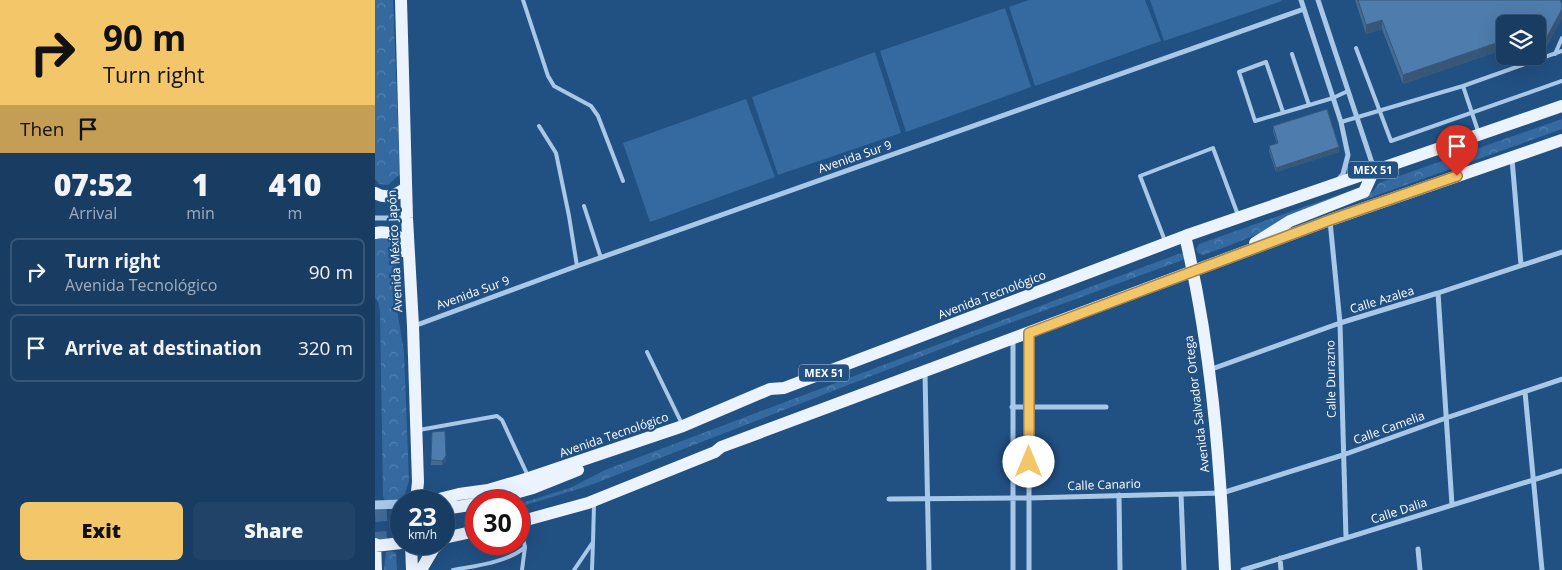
<!DOCTYPE html>
<html lang="en">
<head>
<meta charset="utf-8">
<style>
  :root { --surface:#193c62; --page:#224368; --text:#f1f3f6; --muted:#9fadbe; --line:#375677; --accent:#f4c66a }
  body { margin:0; font-family:"Open Sans",sans-serif; background:var(--page); color:var(--text); height:100vh; display:flex; flex-direction:column; font-size:19px; white-space:nowrap }
  * { box-sizing:border-box; margin:0 }
  p { font-size:16px; color:var(--muted) }
  .icon { flex:none; width:28px; height:28px; fill:none; stroke:currentColor; stroke-width:2; stroke-linecap:round; stroke-linejoin:round }
  .map { position:relative; flex:1; overflow:hidden }
  .sheet { display:flex; flex-direction:column; background:var(--surface); width:375px }
  .sheet>* { flex:none }
  .banner { background:#f4c66a; color:#111; overflow:hidden }
  .controls { position:absolute; left:1121px; top:15px; display:grid; gap:10px }
  .controls a { display:grid; place-items:center; width:50px; height:50px; border-radius:8px; background:var(--surface); box-shadow:0 5px 20px #0002,0 0 0 1px var(--line); font-size:25px }
  .speed { position:absolute; left:15px; top:490px; display:flex; gap:10px; font-size:25px; font-weight:700; text-align:center }
  .speed>* { display:grid; place-content:center; width:65px; height:65px; border-radius:50%; background:var(--surface); box-shadow:0 5px 20px #0002,0 0 0 1px var(--line); line-height:1 }
  .speed small { font-size:12px; font-weight:400 }
  .speed .limit { border:8px solid #d22; background:#fff; color:#111 }
  .pin { position:absolute; display:grid; place-items:center; width:42px; height:42px; color:#fff; margin:-51px -21px; border-radius:50% 50% 50% 0; rotate:-45deg; box-shadow:0 0 5px #0007 }
  .pin .icon { rotate:45deg }
  .me { position:absolute; width:55px; margin:-28px; rotate:0deg; stroke-linejoin:round; filter:drop-shadow(0 0 4px #0008) }
  .turn { display:flex; align-items:center; gap:18px; height:105px; padding:0 20px; font-size:22px }
  .turn .icon { width:65px; height:65px; stroke-width:2.5 }
  .turn b { display:block; font-size:35px; line-height:42px }
  .then { display:flex; align-items:center; height:48px; padding:0 20px; background:#0003; gap:10px; font-size:19px }
  .eta { display:flex; justify-content:space-evenly; align-items:center; height:85px; text-align:center }
  .eta b { font-size:30px; font-weight:800; line-height:35px }
  .action { display:flex; gap:10px; margin-top:auto; padding:10px 20px }
  .action a { flex:1; height:58px; border-radius:8px; background:var(--accent); color:#111; font-size:20px; font-weight:800; line-height:58px; text-align:center }
  .action a+a { background:var(--page); color:var(--text) }
  ul { padding:0; list-style:none }
  li { display:flex; align-items:center; gap:15px; height:68px; margin:0 10px 8px; padding:0 10px; border:2px solid var(--line); border-radius:8px }
  li div { flex:1 }
  li b { display:block; font-size:19px }
  li em { font-style:normal }
  main { display:flex; flex:1; min-height:0 }
  .map>svg:first-child { display:block }
  .park { fill:url(#park-crowns) }
  .pitch { fill:#356aa0 }
  .lines { fill:none; stroke-linecap:round; stroke-linejoin:round }
  .primary-tunnel { stroke:#426a95; stroke-width:12; stroke-dasharray:12 6; stroke-linecap:butt }
  .service { stroke:#a8c8e8; stroke-width:4 }
  .minor { stroke:#a8c8e8; stroke-width:5 }
  .tertiary { stroke:#a8c8e8; stroke-width:9 }
  .primary { stroke:#ebf3fe; stroke-width:12 }
  .wall { fill:#436b94 }
  .shaded-wall { fill:#375778 }
  .building { fill:#4e7cac; stroke:#375778 }
  .route-casing { stroke:#9f8145; stroke-width:12 }
  .route { stroke:#f4c66a; stroke-width:9 }
  .labels { text-anchor:middle; stroke-width:4.5; stroke-linejoin:round; paint-order:stroke }
  .shield { fill:#215082; stroke:#bccada; stroke-width:1 }
  .shield-label { font-size:11px; font-weight:bold; fill:#fff }
  .street-label { font-size:12px; fill:#fff; stroke:#215082 }
</style>
</head>
<body>
<main>
<section class="sheet">
<div class="banner">
<div class="turn"><svg class="icon" aria-label="right" viewBox="0 0 24 24"><path d="M7 20v-9h11M14 6l5 5-5 5"/></svg><div><b>90 m</b>Turn right</div></div>
<div class="then">Then<svg class="icon" aria-label="arrive" viewBox="0 0 24 24"><path d="M6 21V4h12l-3 4 3 4H6"/></svg></div>
</div>
<div class="eta">
<div><b>07:52</b><p>Arrival</p></div>
<div><b>1</b><p>min</p></div>
<div><b>410</b><p>m</p></div>
</div>
<ul>
<li><svg class="icon" aria-label="right" viewBox="0 0 24 24"><path d="M7 20v-9h11M14 6l5 5-5 5"/></svg><div><b>Turn right</b><p>Avenida Tecnológico</p></div><em>90 m</em></li>
<li><svg class="icon" aria-label="arrive" viewBox="0 0 24 24"><path d="M6 21V4h12l-3 4 3 4H6"/></svg><div><b>Arrive at destination</b></div><em>320 m</em></li>
</ul>
<div class="action"><a>Exit</a><a>Share</a></div>
</section>
<div class="map">
<svg width="1187" height="570" viewBox="0 0 1187 570">
  <defs>
    <pattern id="park-crowns" width="20" height="18" patternUnits="userSpaceOnUse" patternTransform="scale(1.25)"><rect width="20" height="18" fill="#356aa0"/><path d="M2 6a3 3 0 1 1 6 0M12 15a3 3 0 1 1 6 0" fill="none" stroke="#5380ae"/></pattern>
  </defs>
  <rect width="100%" height="100%" fill="#215082"/>
  <path class="park" d="M0,0H18L25,174L13,185L4,184L0,179Z
    M1187,119V129L986,201L998,191L1004,183Z
    M977,190L981,195L853,246L828,255L823,253L821,249L824,244Z
    M0,237L17,240L21,251L22,310L29,352L34,481L28,500L11,503L8,496L5,312L3,301L0,298Z
    M809,253L811,258L805,261L602,335L213,486L144,507V504L195,488L230,470L803,254Z
    M18,551L21,553L22,570H9L11,552Z"/>
  <path class="pitch" d="M654,0H770L786,41L660,86L634,7Z
    M775,0H906L907,1L789,41Z
    M630,8L656,87L531,132L505,51Z
    M500,52L526,133L403,175L377,97Z
    M371,99L400,177L275,222L248,143Z"/>
  <g class="lines">
    <path class="primary-tunnel" d="M0,516L26,514
      M0,538L26,536"/>
    <path class="service" d="M148,0L173,76L179,86L216,106L223,116L248,181
      M981,48L1016,141L1187,81
      M917,54L934,105
      M1180,54L1187,38
      M1088,86L1103,131
      M908,112L891,62L864,72L880,121L958,98L973,91
      M966,122L1088,86L1187,51
      M164,126L181,153L194,216L202,266
      M209,206L226,258
      M790,241L765,176L838,148L863,215
      M272,352L307,424
      M44,430L122,416L127,420L153,476
      M78,570C99,566 134,562 150,547L148,539L144,533
      M147,570L150,547
      M199,570L218,542L219,504
      M217,570L218,542"/>
    <path class="minor" d="M926,0L966,122L973,155L968,174L963,180
      M943,0L999,169
      M1137,159L1146,265
      M0,218H32
      M955,221L965,323L971,538
      M1063,293L1077,505
      M39,326L202,266L929,9
      M654,333V570
      M638,339V570
      M834,370L965,323L1063,293L1187,252
      M550,373L554,570
      M1150,392L1167,570
      M637,407H731
      M806,494L809,570
      M744,495L745,570
      M514,499L653,498L847,493L968,455L1071,418L1187,379
      M1043,549L1045,570
      M905,558L906,570
      M868,570L1187,471"/>
    <path class="tertiary" d="M0,505L26,504"/>
    <path class="primary" d="M26,0L32,218L38,326L43,482L41,501
      M0,193C12,200 21,195 31,188
      M0,233C10,231 18,233 26,239L29,251
      M810,236C836,345 845,459 850,570
      M880,243L915,221L989,192L999,170
      M56,501L84,494L113,490L154,478L308,426L395,389L409,388L810,236L1187,106
      M112,501L158,488L203,470
      M69,509L101,504
      M144,522L213,503L340,452L346,447L955,220L1187,140
      M69,538L101,531
      M0,544L1,570
      M36,544L37,570
      M0,546L26,543
      M46,570L59,548L64,544"/>
  </g>
  <path class="wall" d="M980,0H1185L1187,4V18L1171,48L1130,24V49L1028,84L1007,29L991,34Z
    M898,126L964,152L901,172L894,151V146L902,144L898,131Z
    M57,432L71,460L67,465H56Z"/>
  <path class="shaded-wall" d="M1187,9V18L1171,48L1162,51V42Z
    M1007,20V29L991,34V25Z
    M1130,40V49L1028,84V75Z
    M964,147V152L901,172V168Z
    M71,456V460L67,465V461Z"/>
  <path class="building" d="M983,0H1185L1187,4V9L1171,39L1162,42V24H1130V40L1028,75L1007,20L991,25Z
    M952,109L964,147L901,168L894,146L903,143L898,126Z
    M70,431L71,456L67,461L56,460L57,432Z"/>
  <g class="lines">
    <g class="route-casing">
      <path id="route" d="M654,462V333L955,220L1082,176"/>
    </g>
    <use href="#route" class="route"/>
  </g>
  <g class="labels">
    <g class="shield">
      <rect x="973" y="161.5" width="50" height="17" rx="4"/>
      <rect x="424" y="364.5" width="50" height="17" rx="4"/>
    </g>
    <g class="shield-label">
      <text x="998" y="174">MEX 51</text>
      <text x="449" y="377">MEX 51</text>
    </g>
    <g class="street-label">
      <text transform="translate(480 157) rotate(-19)" y="4">Avenida Sur 9</text>
      <text transform="translate(20 251) rotate(-93)" y="4">Avenida México Japón</text>
      <text transform="translate(98 293) rotate(-20)" y="4">Avenida Sur 9</text>
      <text transform="translate(617 295) rotate(-21)" y="4">Avenida Tecnológico</text>
      <text transform="translate(1007 300) rotate(-17)" y="4">Calle Azalea</text>
      <text transform="translate(956 379) rotate(-91)" y="4">Calle Durazno</text>
      <text transform="translate(822 404) rotate(-97)" y="4">Avenida Salvador Ortega</text>
      <text transform="translate(1014 428) rotate(-20)" y="4">Calle Camelia</text>
      <text transform="translate(239 435) rotate(-19)" y="4">Avenida Tecnológico</text>
      <text transform="translate(729 485) rotate(-2)" y="4">Calle Canario</text>
      <text transform="translate(1024 511) rotate(-18)" y="4">Calle Dalia</text>
    </g>
  </g>
</svg>
<div class="controls">
<a><svg class="icon" aria-label="layers" viewBox="0 0 24 24"><path d="M12 4l9 5-9 5-9-5zM3 14l9 5 9-5"/></svg></a>
</div>
<div class="speed"><div>23<small>km/h</small></div><div class="limit">30</div></div>
<div class="pin" style="left:1082px;top:176px;background:#d93025"><svg class="icon" aria-label="arrive" viewBox="0 0 24 24"><path d="M6 21V4h12l-3 4 3 4H6"/></svg></div>
<svg class="me" style="left:654px;top:462px" viewBox="-20 -20 40 40"><circle r="19" fill="#fff"/><path d="M0-13L10 11 0 6-10 11z" fill="#f4c66a"/></svg>
</div>
</main>
</body>
</html>
